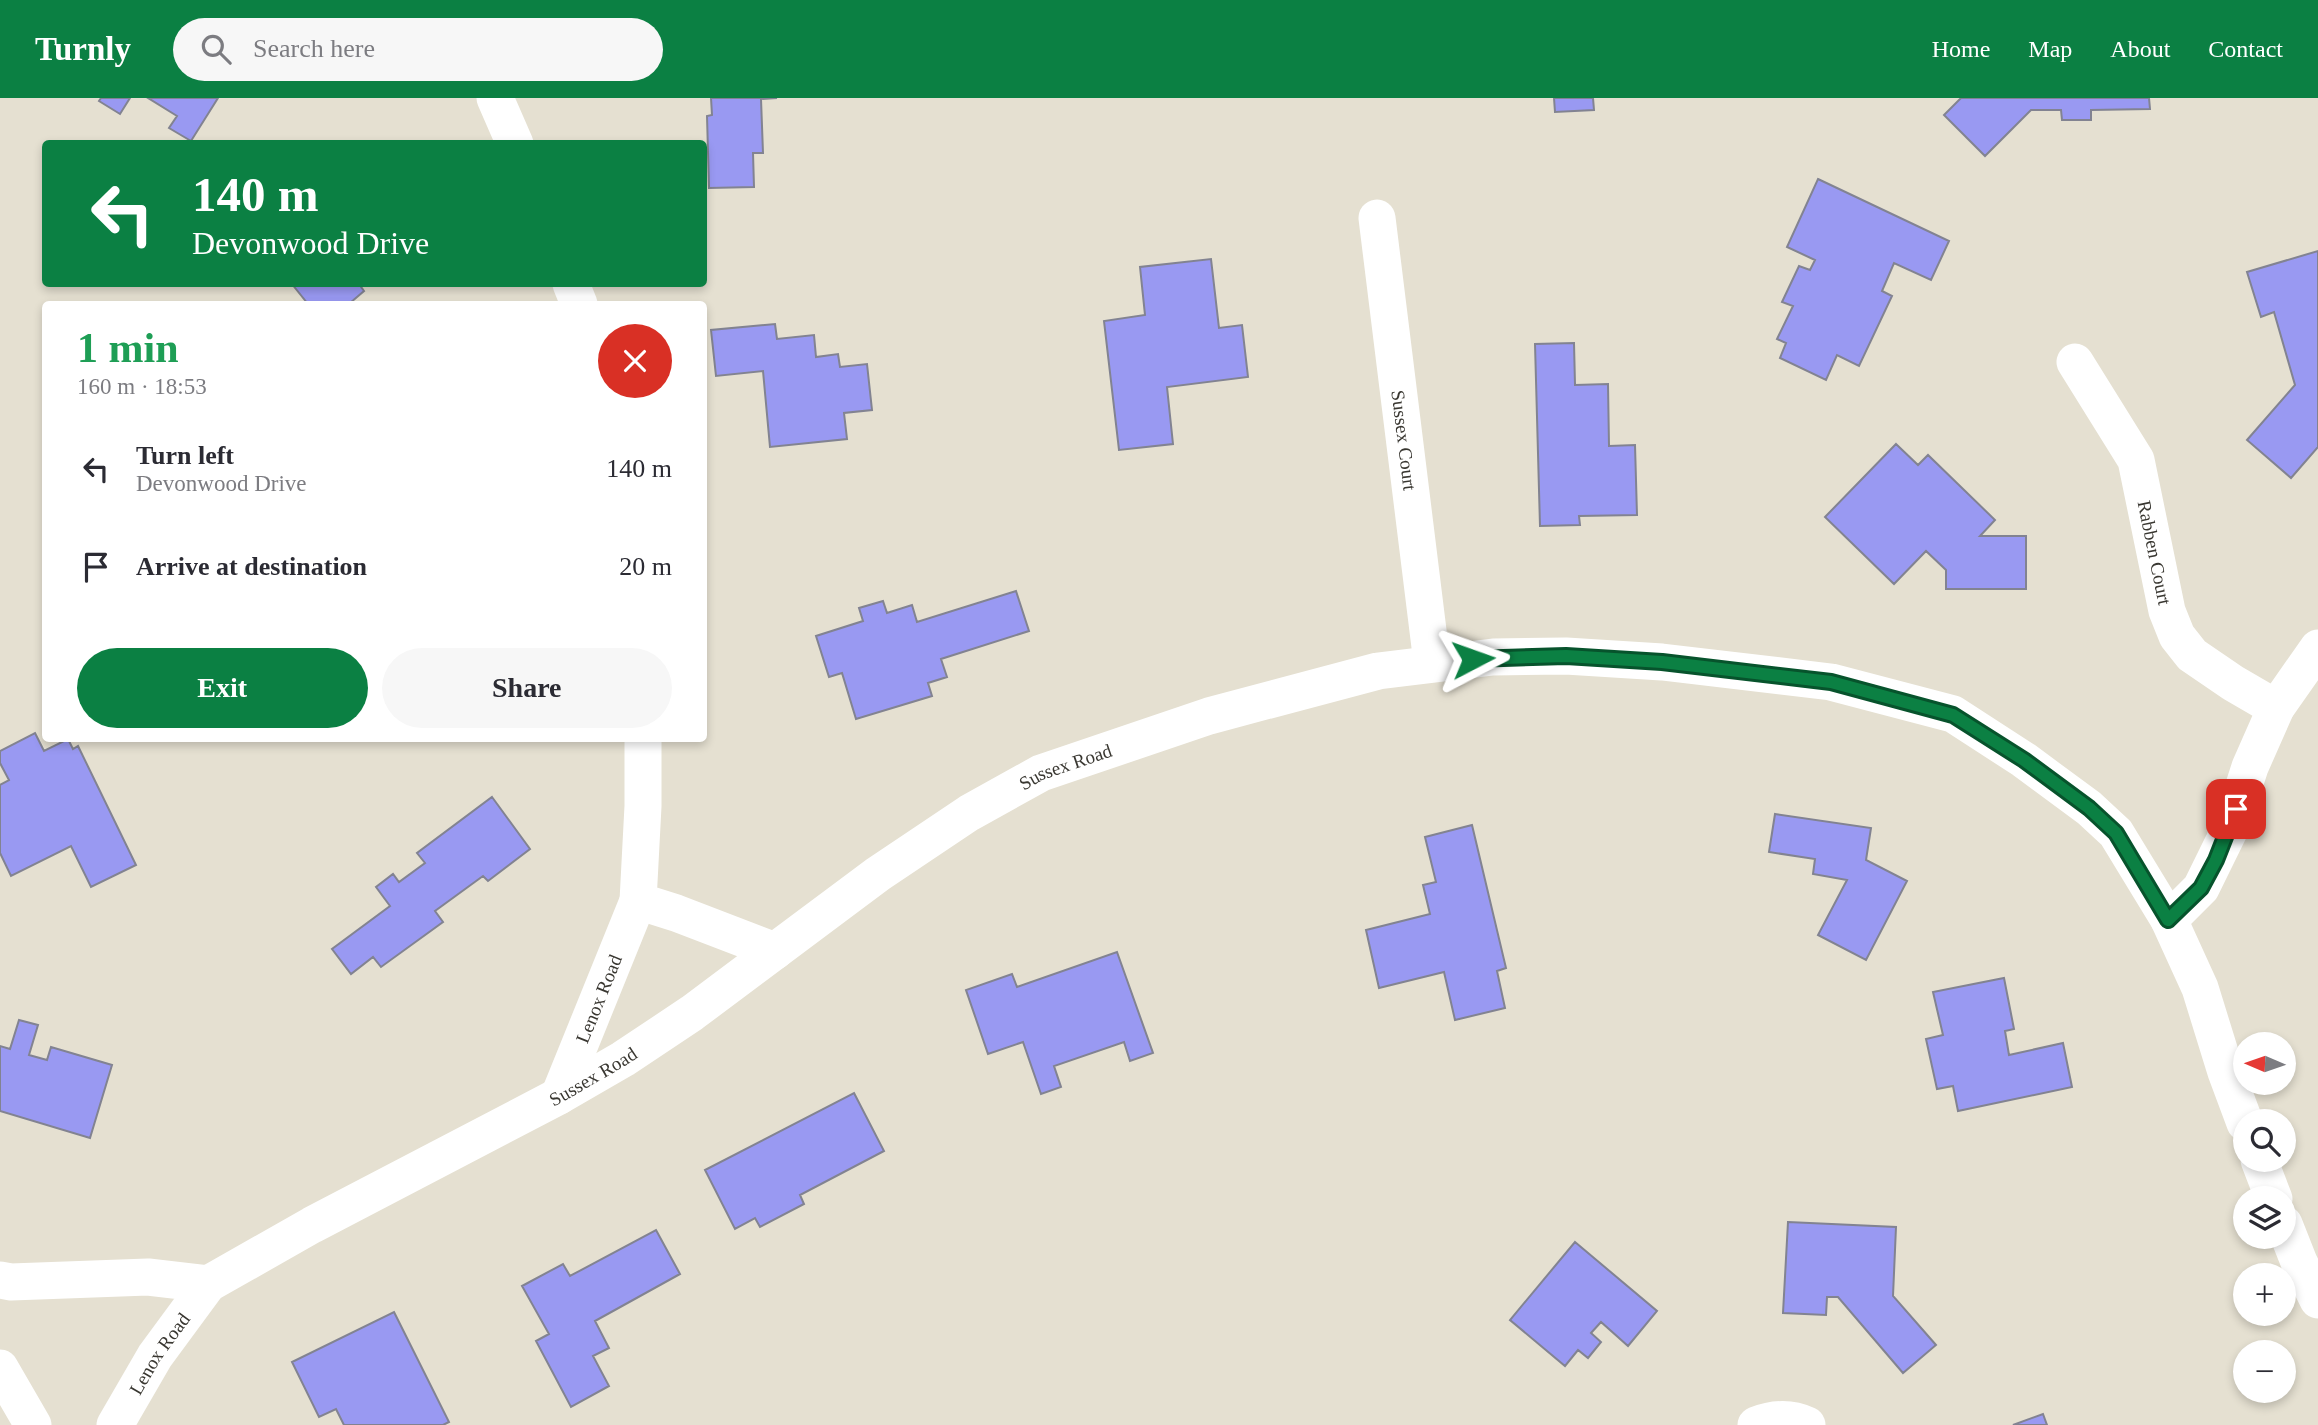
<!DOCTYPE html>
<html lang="en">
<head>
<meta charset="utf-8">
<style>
  :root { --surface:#fff; --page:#f7f7f7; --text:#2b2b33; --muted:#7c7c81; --accent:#0b8043 }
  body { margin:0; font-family:Georgia,serif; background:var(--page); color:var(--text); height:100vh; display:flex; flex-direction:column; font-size:26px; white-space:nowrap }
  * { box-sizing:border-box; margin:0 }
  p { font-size:23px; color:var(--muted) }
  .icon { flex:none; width:38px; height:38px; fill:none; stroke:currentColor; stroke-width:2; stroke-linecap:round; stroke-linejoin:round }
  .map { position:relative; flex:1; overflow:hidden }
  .details { position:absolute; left:42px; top:203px; width:665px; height:441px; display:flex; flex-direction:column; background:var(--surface); border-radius:7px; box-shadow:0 4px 10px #0003 }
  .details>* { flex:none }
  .banner { position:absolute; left:42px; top:42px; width:665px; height:147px; border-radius:7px; box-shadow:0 4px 10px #0003; background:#0b8043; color:#fff; overflow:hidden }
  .needle { width:46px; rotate:272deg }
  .buttons { position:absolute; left:2233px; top:934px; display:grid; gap:14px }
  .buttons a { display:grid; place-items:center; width:63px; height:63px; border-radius:50%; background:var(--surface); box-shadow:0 4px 10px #0003; font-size:35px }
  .pin { position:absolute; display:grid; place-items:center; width:60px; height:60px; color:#fff; margin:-30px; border-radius:14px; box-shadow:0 4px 10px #0006 }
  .me { position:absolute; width:77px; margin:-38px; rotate:86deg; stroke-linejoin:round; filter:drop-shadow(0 0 5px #0008) }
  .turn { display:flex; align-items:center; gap:24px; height:147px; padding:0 35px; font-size:32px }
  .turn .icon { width:91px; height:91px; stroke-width:2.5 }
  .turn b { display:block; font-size:49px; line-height:60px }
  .round { display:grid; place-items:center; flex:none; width:74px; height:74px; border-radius:37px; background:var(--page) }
  .overview { display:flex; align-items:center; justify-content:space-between; height:119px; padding:0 35px }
  h1 { font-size:42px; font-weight:700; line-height:52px; color:#1e9e55 }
  .button { display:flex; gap:14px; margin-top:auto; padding:14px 35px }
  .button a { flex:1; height:80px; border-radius:42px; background:var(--accent); color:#fff; font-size:28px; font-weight:700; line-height:80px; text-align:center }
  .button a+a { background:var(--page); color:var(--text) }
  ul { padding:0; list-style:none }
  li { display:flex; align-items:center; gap:21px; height:98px; padding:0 35px }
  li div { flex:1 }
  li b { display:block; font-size:26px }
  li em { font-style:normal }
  header { display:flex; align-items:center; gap:42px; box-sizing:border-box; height:98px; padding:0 35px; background:var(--accent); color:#fff }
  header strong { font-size:33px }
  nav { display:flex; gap:38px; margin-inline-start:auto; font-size:24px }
  .search { width:490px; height:63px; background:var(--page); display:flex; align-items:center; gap:18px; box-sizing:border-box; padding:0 24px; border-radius:38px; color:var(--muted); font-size:26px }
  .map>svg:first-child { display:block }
  .building { fill:#9999f2; stroke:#828391; stroke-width:2 }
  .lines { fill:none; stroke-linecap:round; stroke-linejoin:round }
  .minor { stroke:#fff; stroke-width:37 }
  .route-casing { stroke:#07532c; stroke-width:18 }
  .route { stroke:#0b8043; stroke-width:12 }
  .labels { text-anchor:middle; stroke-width:6; stroke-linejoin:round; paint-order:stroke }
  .street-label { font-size:19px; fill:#393731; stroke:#f2eede }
</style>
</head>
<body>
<header>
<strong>Turnly</strong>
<div class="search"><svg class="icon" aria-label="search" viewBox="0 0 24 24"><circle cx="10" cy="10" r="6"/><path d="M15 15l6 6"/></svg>Search here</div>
<nav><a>Home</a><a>Map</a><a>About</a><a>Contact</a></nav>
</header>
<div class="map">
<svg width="2318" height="1327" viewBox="0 0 2318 1327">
  <rect width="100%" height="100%" fill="#e5e0d1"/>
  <path class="building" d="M101,0H130L120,16L99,3Z
    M148,0H218L191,43L169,30L177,18Z
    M711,0H777L761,1L763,55H753L754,89L709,90L707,18L712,17Z
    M1554,0H1593L1594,12L1555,14Z
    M1961,0H2149L2150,11L2091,12V22H2062L2061,12H2031L1985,58L1944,17Z
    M1818,81L1949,143L1931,182L1894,165L1882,193L1892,198L1859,268L1837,257L1826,282L1780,260L1786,245L1777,241L1793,208L1782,204L1799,168L1810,172L1815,162L1787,149Z
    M2318,153V349L2291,380L2247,342L2295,287L2274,214L2261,219L2247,174Z
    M1211,161L1219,230L1242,227L1248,279L1167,289L1173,346L1119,352L1104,223L1145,217L1140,169Z
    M292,186H359L364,193L350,205L351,206H308Z
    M775,226L777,241L814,237L816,259L838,256L840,269L867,266L872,312L844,315L847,341L770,349L763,273L716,278L711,232Z
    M1574,245L1575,287L1608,286L1609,348L1635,347L1637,417L1579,418L1580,427L1540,428L1535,246Z
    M1896,346L1918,367L1928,357L1995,422L1980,438H2026V491H1946V472L1926,453L1894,486L1825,419Z
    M1016,493L1029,533L941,561L947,579L928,585L932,598L856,621L842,575L829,579L816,538L863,523L859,510L883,503L887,515L912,507L917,524Z
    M35,635L44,653L68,641L73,651L78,648L136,767L91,789L71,748L11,778L0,755V687L9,682L0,665V653Z
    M492,699L530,751L488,783L483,778L435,813L443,824L381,869L373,859L351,876L332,851L390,808L376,789L393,776L399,784L425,765L417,755Z
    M1775,716L1871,730L1866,762L1907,783L1866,862L1818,837L1847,782L1813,776L1815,761L1769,754Z
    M1472,727L1506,870L1497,873L1505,910L1455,922L1444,874L1379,890L1366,832L1430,816L1423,787L1436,784L1425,739Z
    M1117,854L1153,955L1130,963L1124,944L1054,968L1061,989L1041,996L1023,944L988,956L966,892L1012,876L1017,889Z
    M2004,880L2014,931L2005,933L2009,957L2063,945L2072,989L1958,1013L1953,988L1937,991L1926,941L1943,937L1933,894Z
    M19,922L38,927L29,957L47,962L51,949L112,967L90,1040L0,1013V948L10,951Z
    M854,995L884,1053L800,1097L804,1106L760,1129L755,1120L735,1131L705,1072Z
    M1788,1124L1896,1129L1893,1198L1936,1247L1903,1275L1838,1199H1827L1826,1217L1783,1215Z
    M656,1132L680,1176L595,1223L609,1250L593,1258L609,1288L571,1309L536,1243L549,1236L522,1188L563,1166L570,1178Z
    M1575,1144L1657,1213L1628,1248L1601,1224L1591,1235L1601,1244L1588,1260L1578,1252L1565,1268L1510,1222Z
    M394,1214L449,1324L443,1327H344L336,1311L319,1319L292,1264Z
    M2043,1316L2047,1327H2013Z"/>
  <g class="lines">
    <g class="minor">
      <path d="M495,0L515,46"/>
      <path id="s1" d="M1377,120L1432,565"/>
      <path d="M571,186L579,206"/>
      <path id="s2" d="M2075,264L2136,362L2167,513L2177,538L2192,557L2233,585L2276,610"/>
      <path d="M643,640V708L638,803L676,815L775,853"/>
      <path id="s3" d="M559,998L638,803"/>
      <path d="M2245,1025L2226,974L2200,890L2169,822L2201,790L2230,731L2250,669L2276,610L2318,550"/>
      <path d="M2259,1062L2274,1101"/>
      <path d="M2284,1126L2299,1164L2318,1202"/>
      <path id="s4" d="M0,1182L11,1184L148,1179L208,1186L312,1127L559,998L623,961L692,915L878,776L969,715L1041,675L1209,618L1378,573L1493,559L1566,558L1662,564L1831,584L1953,616L2024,662L2089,710L2116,735L2169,822"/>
      <path d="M0,1270L33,1327"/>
      <path id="s5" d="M115,1327L155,1258L208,1186"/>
      <path d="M1756,1327C1774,1320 1790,1319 1807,1327"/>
    </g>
  </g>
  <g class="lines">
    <g class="route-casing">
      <path id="route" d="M1473,561L1566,558L1662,564L1831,584L1953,617L2024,662L2089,710L2116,735L2168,822L2201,790L2216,762L2236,711"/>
    </g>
    <use href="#route" class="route"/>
  </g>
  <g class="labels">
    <g class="street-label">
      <text dy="7" stroke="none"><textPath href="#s1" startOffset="224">Sussex Court</textPath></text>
      <text dy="7" stroke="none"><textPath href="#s2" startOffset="210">Rabben Court</textPath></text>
      <text dy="7" stroke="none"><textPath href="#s4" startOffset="1213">Sussex Road</textPath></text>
      <text dy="7" stroke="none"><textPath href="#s3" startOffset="105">Lenox Road</textPath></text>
      <text dy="7" stroke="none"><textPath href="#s4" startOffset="646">Sussex Road</textPath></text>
      <text dy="7" stroke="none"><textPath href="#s5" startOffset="84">Lenox Road</textPath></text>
    </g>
  </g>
</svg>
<div class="buttons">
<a><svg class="needle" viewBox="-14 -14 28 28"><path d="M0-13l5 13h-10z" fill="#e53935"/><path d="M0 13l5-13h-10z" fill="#7c7c81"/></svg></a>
<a><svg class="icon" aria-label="search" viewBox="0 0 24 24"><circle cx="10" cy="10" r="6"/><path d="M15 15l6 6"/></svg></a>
<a><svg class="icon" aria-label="layers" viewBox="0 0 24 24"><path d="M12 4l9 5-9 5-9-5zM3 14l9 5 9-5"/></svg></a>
<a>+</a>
<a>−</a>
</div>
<div class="pin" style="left:2236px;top:711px;background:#d93025"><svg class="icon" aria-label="arrive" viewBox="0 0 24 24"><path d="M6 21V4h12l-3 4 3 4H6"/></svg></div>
<svg class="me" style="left:1473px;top:561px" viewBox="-20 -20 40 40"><path d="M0-17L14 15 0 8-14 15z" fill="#0b8043" stroke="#fff" stroke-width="4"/></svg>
<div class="banner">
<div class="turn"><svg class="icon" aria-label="left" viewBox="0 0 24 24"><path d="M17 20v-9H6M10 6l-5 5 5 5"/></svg><div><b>140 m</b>Devonwood Drive</div></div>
</div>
<section class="details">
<div class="overview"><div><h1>1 min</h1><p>160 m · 18:53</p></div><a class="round" style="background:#d93025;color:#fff"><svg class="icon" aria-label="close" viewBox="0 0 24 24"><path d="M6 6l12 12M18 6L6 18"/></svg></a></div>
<ul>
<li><svg class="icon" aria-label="left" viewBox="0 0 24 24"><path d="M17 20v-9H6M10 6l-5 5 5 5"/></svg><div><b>Turn left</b><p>Devonwood Drive</p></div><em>140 m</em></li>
<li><svg class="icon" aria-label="arrive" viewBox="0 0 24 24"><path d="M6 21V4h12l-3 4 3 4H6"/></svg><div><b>Arrive at destination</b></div><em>20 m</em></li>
</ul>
<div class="button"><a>Exit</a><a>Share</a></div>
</section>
</div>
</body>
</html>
